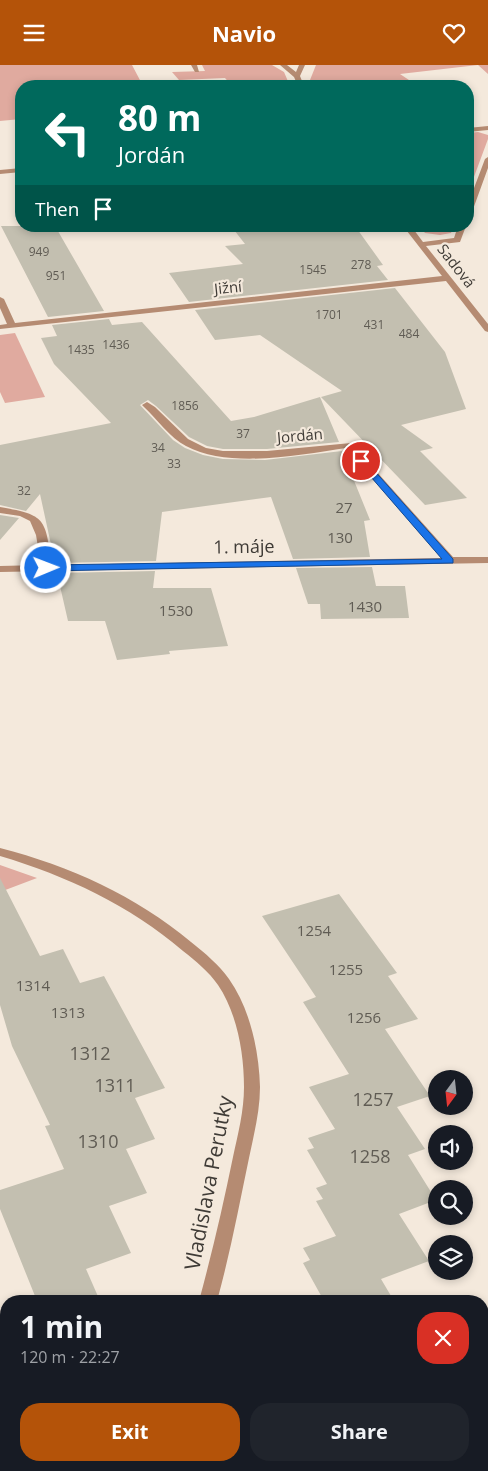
<!DOCTYPE html>
<html lang="en">
<head>
<meta charset="utf-8">
<style>
  :root { --surface:#171b24; --page:#20242c; --text:#f1f3f6; --muted:#9ea1a6; --accent:#b45309 }
  body { margin:0; font-family:"Open Sans",sans-serif; background:var(--page); color:var(--text); height:100vh; display:flex; flex-direction:column; font-size:19px; white-space:nowrap }
  * { box-sizing:border-box; margin:0 }
  p { font-size:16px; color:var(--muted) }
  .icon { flex:none; width:28px; height:28px; fill:none; stroke:currentColor; stroke-width:2; stroke-linecap:round; stroke-linejoin:round }
  .map { position:relative; flex:1; overflow:hidden }
  .details { position:absolute; left:0px; top:1230px; width:489px; height:176px; display:flex; flex-direction:column; background:var(--surface); border-radius:20px 20px 0 0; box-shadow:0 2px 8px #0003 }
  .details>* { flex:none }
  .banner { position:absolute; left:15px; top:15px; width:459px; height:152px; border-radius:20px; box-shadow:0 2px 8px #0003; background:#00695c; color:#fff; overflow:hidden }
  .needle { width:32px; rotate:195deg }
  .fabs { position:absolute; left:428px; top:1005px; display:grid; gap:10px }
  .fabs a { display:grid; place-items:center; width:45px; height:45px; border-radius:50%; background:var(--surface); box-shadow:0 2px 8px #0003; font-size:25px }
  .pin { position:absolute; display:grid; place-items:center; width:42px; height:42px; color:#fff; margin:-21px; border:2px solid #fff; border-radius:50%; box-shadow:0 1px 5px #0007 }
  .me { position:absolute; width:55px; margin:-28px; rotate:89deg; stroke-linejoin:round; filter:drop-shadow(0 0 4px #0008) }
  .turn { display:flex; align-items:center; gap:18px; height:105px; padding:0 20px; font-size:22px }
  .turn .icon { width:65px; height:65px; stroke-width:2.5 }
  .turn b { display:block; font-size:35px; line-height:42px }
  .then { display:flex; align-items:center; height:48px; padding:0 20px; background:#0003; gap:10px; font-size:19px }
  .round { display:grid; place-items:center; flex:none; width:52px; height:52px; border-radius:20px; background:var(--page) }
  .headline { display:flex; align-items:center; justify-content:space-between; height:85px; padding:0 20px }
  h1 { font-size:30px; font-weight:700; line-height:38px }
  .primary-button { display:flex; gap:10px; margin-top:auto; padding:10px 20px }
  .primary-button a { flex:1; height:58px; border-radius:20px; background:var(--accent); color:#fff; font-size:20px; font-weight:700; line-height:58px; text-align:center }
  .primary-button a+a { background:var(--page); color:var(--text) }
  header { display:flex; justify-content:space-between; align-items:center; height:65px; padding:0 20px; background:var(--accent); color:#fff; font-size:22px; font-weight:700 }
  .map>svg:first-child { display:block }
  .green { fill:#e0aa9f }
  .building { fill:#c3bfb0 }
  .lines { fill:none; stroke-linecap:round; stroke-linejoin:round }
  .minor { fill:#b58b72; fill-rule:evenodd }
  .route { fill:#1a73e8; stroke:#114b97 }
  .labels { text-anchor:middle; stroke-width:4.5; stroke-linejoin:round; paint-order:stroke }
  .far-number-label { font-size:12px; fill:#605c54 }
  .far-street-label { font-size:15px; fill:#3f3b36; stroke:#f4e9dc }
  .number-label { font-size:15px; fill:#605c54 }
  .street-label { font-size:18px; fill:#3f3b36; stroke:#f4e9dc }
  .near-number-label { font-size:18px; fill:#605c54 }
  .near-street-label { font-size:21px; fill:#3f3b36; stroke:#f4e9dc }
</style>
</head>
<body>
<header><svg class="icon" aria-label="menu" viewBox="0 0 24 24"><path d="M4 6h16M4 12h16M4 18h16"/></svg>Navio<svg class="icon" aria-label="heart" viewBox="0 0 24 24"><path d="M12 20l-8-8c-3-5 5-10 8-4 3-6 11-1 8 4z"/></svg></header>
<div class="map">
<svg width="488" height="1406" viewBox="0 0 488 1406">
  <rect width="100%" height="100%" fill="#f4e9dc"/>
  <path class="green" d="M0,0H132L142,19L21,21V54L0,56Z
    M202,0H272L284,7L290,21H232L225,13L179,15L172,7L205,6Z
    M316,0H488V9L478,0L400,9L418,21H312L310,15Z
    M478,67L488,70V74L468,128V68Z
    M419,161H454L451,168L440,170L425,168Z
    M15,268L45,332L5,338L0,327V270Z
    M0,800L37,813L0,827Z"/>
  <path class="building" d="M1,161H55L104,246L48,252Z
    M231,161H355L383,200L377,201L388,215L189,237L169,208L243,199L225,181L245,179Z
    M395,223L445,287L466,344L401,360L433,383L420,386L467,433L425,440L321,332L342,326L260,270L215,275L195,245Z
    M109,254L112,260L142,257L231,356L254,352L320,332L339,377L267,384H223L207,381L189,372L156,341L148,335L140,340L173,375L185,383L203,390L223,394L265,395L342,386L370,455L364,456L370,492L293,494L271,432L162,447L156,496L55,498L40,429L26,446L0,440V380L111,358L54,299L41,273L57,271L52,260Z
    M0,450L19,453L0,475Z
    M372,502L376,521H405L409,553L321,554L320,539H308L296,503Z
    M155,506L153,523H211L228,581L169,586L170,589L117,595L105,556H68L57,508Z
    M0,813L40,891L63,884L80,918L104,911L165,1023L135,1033L155,1074L126,1084L147,1128L109,1141L131,1188L86,1204L100,1236H37L0,1144V1125L64,1104L45,1061L50,1060L12,981L0,940Z
    M339,829L397,908L388,911L418,954L385,964L430,1031L397,1042L425,1084L408,1090L436,1135L399,1149L429,1196L381,1214L394,1236H324L303,1198L310,1195L303,1183L336,1171L316,1136L323,1134L316,1123L327,1119L307,1085L314,1083L308,1073L335,1064L309,1022L349,1009L303,937L316,932L262,851Z"/>
  <g class="lines">
    <path class="minor" d="M191,0H197L199,7H195Z
      M280,0H287L296,7L299,0H305L300,11L304,21H298L294,12Z
      M488,61V65L468,67V63Z
      M488,92V103L472,147L468,149V139L485,94Z
      M21,103V107L0,109V105Z
      M403,161H411L423,177L454,173L458,161H466L460,177L426,181L488,259V267L485,266L446,216L0,264V260L7,259L0,243V232L4,234L15,258L442,211Z
      M147,337L155,342L188,374L206,383L223,386H267L351,378L453,492H488V498L0,507V501L41,500L36,470L30,456L20,451L0,448V442C47,450 45,454 52,500L441,493L346,383C300,390 229,404 186,381C170,373 157,354 144,342L142,340Z
      M0,783C70,801 136,831 191,877C205,888 219,900 229,914C250,944 259,985 260,1022C260,1046 254,1069 249,1093C239,1141 230,1189 217,1236H199C212,1188 223,1141 233,1092C238,1069 244,1046 244,1022C244,988 237,948 218,920C209,907 196,896 183,886C129,840 67,811 0,791Z
      M155,1400H175L174,1406H154Z"/>
  </g>
  <path class="route" d="M361,393L364,394L453,494V498L46,506L42,503L46,500L442,494L358,397L357,396Z"/>
  <g class="labels">
    <g class="far-number-label">
      <text x="39" y="191">949</text>
      <text x="361" y="204">278</text>
      <text x="313" y="209">1545</text>
      <text x="56" y="215">951</text>
      <text x="329" y="254">1701</text>
      <text x="374" y="264">431</text>
      <text x="409" y="273">484</text>
      <text x="116" y="284">1436</text>
      <text x="81" y="289">1435</text>
      <text x="185" y="345">1856</text>
      <text x="243" y="373">37</text>
      <text x="158" y="387">34</text>
      <text x="174" y="403">33</text>
      <text x="24" y="430">32</text>
    </g>
    <g class="far-street-label">
      <text transform="translate(456 201) rotate(52)" y="5">Sadová</text>
      <text transform="translate(228 223) rotate(-6)" y="5">Jižní</text>
      <text transform="translate(300 371) rotate(-5)" y="5">Jordán</text>
    </g>
    <g class="number-label">
      <text x="344" y="448">27</text>
      <text x="340" y="478">130</text>
      <text x="365" y="547">1430</text>
      <text x="176" y="551">1530</text>
      <text x="314" y="871">1254</text>
      <text x="346" y="910">1255</text>
      <text x="33" y="926">1314</text>
      <text x="68" y="953">1313</text>
      <text x="364" y="958">1256</text>
    </g>
    <g class="street-label">
      <text transform="translate(244 482) rotate(-1)" y="6">1. máje</text>
    </g>
    <g class="near-number-label">
      <text x="90" y="995">1312</text>
      <text x="115" y="1027">1311</text>
      <text x="373" y="1041">1257</text>
      <text x="98" y="1083">1310</text>
      <text x="370" y="1098">1258</text>
    </g>
    <g class="near-street-label">
      <text transform="translate(209 1118) rotate(-79)" y="7">Vladislava Perutky</text>
    </g>
  </g>
</svg>
<div class="fabs">
<a><svg class="needle" viewBox="-14 -14 28 28"><path d="M0-13l5 13h-10z" fill="#e53935"/><path d="M0 13l5-13h-10z" fill="#9ea1a6"/></svg></a>
<a><svg class="icon" aria-label="sound" viewBox="0 0 24 24"><path d="M4 9h4l5-4v14l-5-4H4zM17 9q2 3 0 6"/></svg></a>
<a><svg class="icon" aria-label="search" viewBox="0 0 24 24"><circle cx="10" cy="10" r="6"/><path d="M15 15l6 6"/></svg></a>
<a><svg class="icon" aria-label="layers" viewBox="0 0 24 24"><path d="M12 4l9 5-9 5-9-5zM3 14l9 5 9-5"/></svg></a>
</div>
<div class="pin" style="left:361px;top:396px;background:#d93025"><svg class="icon" aria-label="arrive" viewBox="0 0 24 24"><path d="M6 21V4h12l-3 4 3 4H6"/></svg></div>
<svg class="me" style="left:46px;top:503px" viewBox="-20 -20 40 40"><circle r="17" fill="#1a73e8" stroke="#fff" stroke-width="3"/><path d="M0-11L8 9 0 5-8 9z" fill="#fff"/></svg>
<div class="banner">
<div class="turn"><svg class="icon" aria-label="left" viewBox="0 0 24 24"><path d="M17 20v-9H6M10 6l-5 5 5 5"/></svg><div><b>80 m</b>Jordán</div></div>
<div class="then">Then<svg class="icon" aria-label="arrive" viewBox="0 0 24 24"><path d="M6 21V4h12l-3 4 3 4H6"/></svg></div>
</div>
<section class="details">
<div class="headline"><div><h1>1 min</h1><p>120 m · 22:27</p></div><a class="round" style="background:#d93025;color:#fff"><svg class="icon" aria-label="close" viewBox="0 0 24 24"><path d="M6 6l12 12M18 6L6 18"/></svg></a></div>
<div class="primary-button"><a>Exit</a><a>Share</a></div>
</section>
</div>
</body>
</html>
